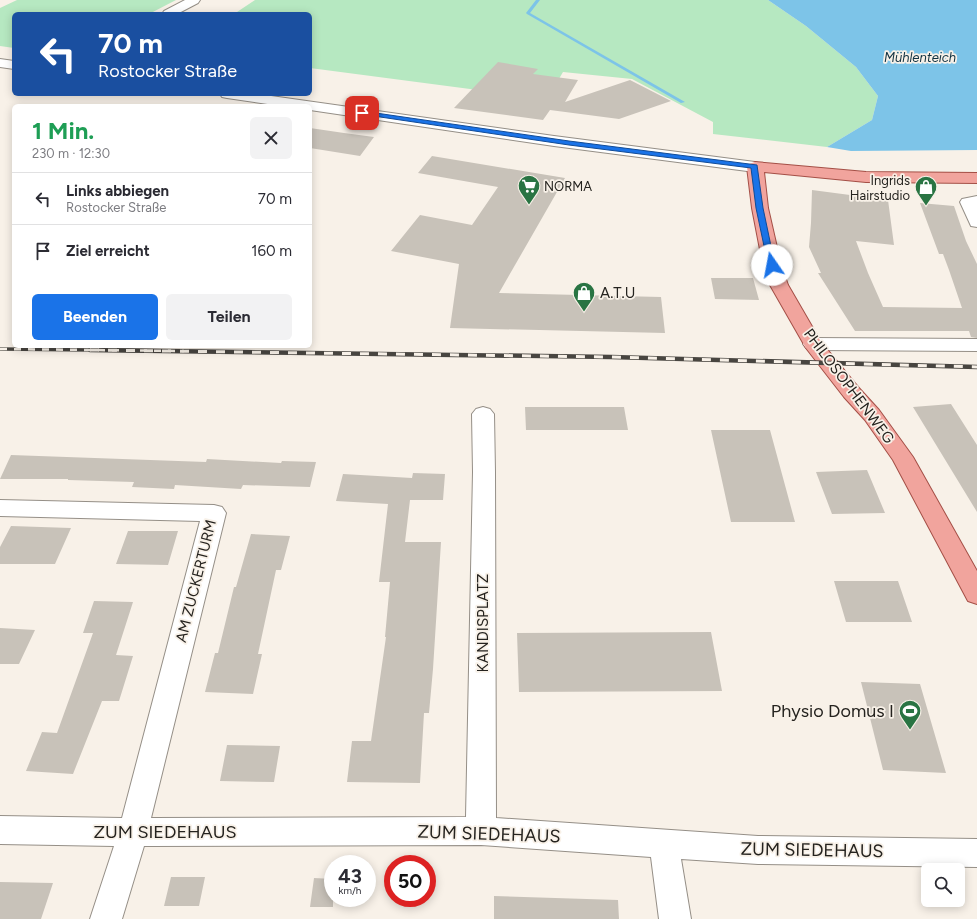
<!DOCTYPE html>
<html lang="de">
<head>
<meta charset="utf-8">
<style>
  :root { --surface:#fff; --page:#f2f2f3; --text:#2b2b33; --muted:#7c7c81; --line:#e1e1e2; --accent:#1a73e8 }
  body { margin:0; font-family:Figtree,sans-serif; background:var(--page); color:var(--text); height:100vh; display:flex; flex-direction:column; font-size:15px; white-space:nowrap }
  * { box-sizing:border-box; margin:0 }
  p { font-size:13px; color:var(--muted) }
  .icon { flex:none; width:22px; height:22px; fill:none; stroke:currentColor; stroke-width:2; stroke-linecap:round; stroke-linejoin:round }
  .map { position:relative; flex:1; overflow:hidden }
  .details { position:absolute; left:12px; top:104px; width:300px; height:244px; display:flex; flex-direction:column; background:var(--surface); border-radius:6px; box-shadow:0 2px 10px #0003 }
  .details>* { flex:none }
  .hud { position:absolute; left:12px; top:12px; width:300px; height:84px; border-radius:6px; box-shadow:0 2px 10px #0003; background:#1a4fa0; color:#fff; overflow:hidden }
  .tools { position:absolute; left:921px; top:863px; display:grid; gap:8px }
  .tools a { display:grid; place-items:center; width:44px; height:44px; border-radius:6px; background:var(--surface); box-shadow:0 2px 10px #0003; font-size:20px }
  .speed { position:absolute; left:324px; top:855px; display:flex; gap:8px; font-size:20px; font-weight:700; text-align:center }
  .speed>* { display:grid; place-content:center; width:52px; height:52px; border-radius:50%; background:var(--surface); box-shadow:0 2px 10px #0003; line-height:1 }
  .speed small { font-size:10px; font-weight:400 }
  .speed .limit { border:6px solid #d22; background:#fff; color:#111 }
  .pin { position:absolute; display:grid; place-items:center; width:34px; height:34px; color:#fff; margin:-17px; border-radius:8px; box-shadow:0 2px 6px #0006 }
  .me { position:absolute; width:44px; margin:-22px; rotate:348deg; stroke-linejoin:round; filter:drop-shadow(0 0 3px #0008) }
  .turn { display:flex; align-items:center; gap:14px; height:84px; padding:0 20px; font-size:18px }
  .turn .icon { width:52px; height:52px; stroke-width:2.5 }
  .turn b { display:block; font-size:28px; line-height:34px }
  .round { display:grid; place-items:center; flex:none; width:42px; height:42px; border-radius:6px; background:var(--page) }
  .overview { display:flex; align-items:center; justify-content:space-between; height:68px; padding:0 20px }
  h1 { font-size:24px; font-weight:700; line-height:30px; color:#1e9e55 }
  .button { display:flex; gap:8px; margin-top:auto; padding:8px 20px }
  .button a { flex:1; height:46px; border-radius:6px; background:var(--accent); color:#fff; font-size:16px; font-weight:700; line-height:46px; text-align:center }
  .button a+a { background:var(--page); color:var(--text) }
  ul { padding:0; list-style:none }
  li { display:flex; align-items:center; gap:12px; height:52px; padding:0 20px; border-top:1px solid var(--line) }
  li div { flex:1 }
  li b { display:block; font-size:15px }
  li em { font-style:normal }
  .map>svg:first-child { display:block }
  .green { fill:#b6e8c1 }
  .water { fill:#7dc4e8 }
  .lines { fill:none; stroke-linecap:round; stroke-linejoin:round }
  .stream { fill:#7dc4e8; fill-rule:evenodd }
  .building { fill:#c8c2b9 }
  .minor-casing { stroke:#958f87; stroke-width:2 }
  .major-casing { stroke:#a44f46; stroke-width:2 }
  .minor { fill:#fff; fill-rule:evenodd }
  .major { fill:#f1a49d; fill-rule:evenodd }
  .rail-far1-casing { stroke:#484540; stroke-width:3.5 }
  .rail-casing { stroke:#484540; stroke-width:4.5 }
  .rail-far1 { stroke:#f8f1e8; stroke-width:2.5; stroke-dasharray:7; stroke-linecap:butt }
  .rail { stroke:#f8f1e8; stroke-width:3; stroke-dasharray:9; stroke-linecap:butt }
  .route { fill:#1a73e8; stroke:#114b97 }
  .labels { text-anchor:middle; stroke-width:3.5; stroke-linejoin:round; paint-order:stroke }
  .far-water-label { font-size:13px; font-style:italic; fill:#103141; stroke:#f8f1e8 }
  .far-poi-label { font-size:13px; fill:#25231f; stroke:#f8f1e8; text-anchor:end }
  .poi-label { font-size:15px; fill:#25231f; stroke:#f8f1e8; text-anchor:start }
  .street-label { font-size:15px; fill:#25231f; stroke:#f8f1e8 }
  .near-poi-label { font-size:18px; fill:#25231f; stroke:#f8f1e8; text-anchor:end }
  .near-street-label { font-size:18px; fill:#25231f; stroke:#f8f1e8 }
</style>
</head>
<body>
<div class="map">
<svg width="977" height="919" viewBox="0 0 977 919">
  <rect width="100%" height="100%" fill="#f8f1e8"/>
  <path class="green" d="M17,0H176L149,14H14V48L0,46V8Z
    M255,0H768L806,26L856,67L878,96L872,120L827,147L713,134V122L632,79L563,72L547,99L310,68V14H234Z"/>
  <path class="water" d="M768,0H977V150L851,151L827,147L872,120L878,96L856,67L806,26Z"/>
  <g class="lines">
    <path class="stream" d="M536,0H540L530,13L685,102L681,103L527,14L526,13Z"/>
  </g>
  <path class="building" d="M498,62L538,69L533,74L578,80L565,102L630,80L671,101L619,119L550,110L543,120L454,108Z
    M310,128L344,133L374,137L360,156L310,148Z
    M432,156L565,178L499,293L661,297L665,333L450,328L459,264L391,251L420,215L472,225L498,187L418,173Z
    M812,190L888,200L894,245L856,241L868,273L883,307L962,308L949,270L943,254H939L920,203L954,206L966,241L977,264V338L971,337L969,331H855L818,273H821L809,247L811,223Z
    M711,278H753L759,300L715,299Z
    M951,404L977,445V512L913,407Z
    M525,407H624L628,430H526Z
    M711,430H770L795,522H731Z
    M11,455L206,462L207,459L281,463L282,461L316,462L310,487L243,485L241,489L175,485L174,489L132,487L134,482L68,480V479H0Z
    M867,470L885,513L832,514L816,472Z
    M413,473L445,474L443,500H410L405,542H441L433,669L429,713H424L420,783L347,782L352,741H371L386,637H385L390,582H379L388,504L336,501L343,474L412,478Z
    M11,526L71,528L55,564H0V547Z
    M128,531H178L168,565L116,564Z
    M251,534L290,536L281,570H276L258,654H262L253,694L205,692L215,653H218L234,587H236Z
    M834,581H898L912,622H846Z
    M94,601L133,602L116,655L133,656L119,701H102L73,774L26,771L42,732L57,733L93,633H83Z
    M0,628L35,630L19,664H0Z
    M711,632L722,691L519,692L517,633Z
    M861,682L920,684L946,773L883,770Z
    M227,745L280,746L274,782L220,781Z
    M171,877H205L199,906H164Z
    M314,878L333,879V907H310Z
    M0,882L53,883L41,919H0Z
    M494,896L618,900L619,919H494Z"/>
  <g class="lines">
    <g class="minor-casing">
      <path id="minor" d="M185,0H200L198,3L177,14H162L164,11Z
        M0,59L14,61V69L0,67Z
        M220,94H257L554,136L755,162L761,164L763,167L761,170L755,172L554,146L310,110V106H281L227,98L222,97Z
        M977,196V227L971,226L960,202L962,199Z
        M813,338L977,339V351L813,350L806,348L803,344L806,340Z
        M483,407L490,409L494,414L495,472L496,818L758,836L977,839V867L758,864L681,859L691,919H659L651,857L481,845L144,846L122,919H90L114,846L0,844V816L122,818L200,521L0,516V500L214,505L222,507L226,513L151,818L466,817L473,472L472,414L476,409Z"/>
    </g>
    <g class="major-casing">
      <path id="major" d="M755,162L866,172L977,173V183L866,182L764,172L768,208L781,265L788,285L821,342L858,387L879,410L913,457L977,571V604L968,601L893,460L865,420L844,397L806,348L770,285L763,265L752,208L747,167L749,164Z"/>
    </g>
    <use href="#minor" class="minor"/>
    <use href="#major" class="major"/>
    <g class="rail-far1-casing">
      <path id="rail-far1" d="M0,349L184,351"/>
    </g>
    <g class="rail-casing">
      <path id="rail" d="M90,350L611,357L977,367"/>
    </g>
    <use href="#rail-far1" class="rail-far1"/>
    <use href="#rail" class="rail"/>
  </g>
  <path class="route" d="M362,111L569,141L757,165L763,208L775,265L772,267L768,265L756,208L751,168L569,145L360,114V112Z"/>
  <defs>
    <g id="supermarket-pin" transform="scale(1.15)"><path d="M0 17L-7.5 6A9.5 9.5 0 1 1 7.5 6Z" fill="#297443" stroke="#f8f1e8"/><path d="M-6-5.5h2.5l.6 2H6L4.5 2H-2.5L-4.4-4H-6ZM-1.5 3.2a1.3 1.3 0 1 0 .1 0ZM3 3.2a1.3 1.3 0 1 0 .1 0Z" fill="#fff"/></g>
    <g id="shop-pin" transform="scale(1.15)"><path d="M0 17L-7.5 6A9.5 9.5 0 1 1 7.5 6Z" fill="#297443" stroke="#f8f1e8"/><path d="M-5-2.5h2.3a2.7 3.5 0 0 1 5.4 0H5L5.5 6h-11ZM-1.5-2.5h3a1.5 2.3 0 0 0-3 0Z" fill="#fff"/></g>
    <g id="stadium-pin" transform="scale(1.15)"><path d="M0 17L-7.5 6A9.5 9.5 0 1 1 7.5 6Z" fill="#297443" stroke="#f8f1e8"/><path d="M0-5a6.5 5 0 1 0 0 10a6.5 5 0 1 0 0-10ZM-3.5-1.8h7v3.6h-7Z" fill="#fff"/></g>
  </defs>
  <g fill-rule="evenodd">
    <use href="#supermarket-pin" x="529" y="186"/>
    <use href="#shop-pin" x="926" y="187"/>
    <use href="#shop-pin" x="584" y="293"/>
    <use href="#stadium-pin" x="910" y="711"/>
  </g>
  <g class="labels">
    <g class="far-water-label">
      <text x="920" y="62">Mühlenteich</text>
    </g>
    <g class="far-poi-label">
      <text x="910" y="185">Ingrids<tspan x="910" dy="15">Hairstudio</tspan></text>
      <text x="544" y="191" text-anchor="start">NORMA</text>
    </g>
    <g class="poi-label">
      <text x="600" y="298">A.T.U</text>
    </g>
    <g class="street-label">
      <text transform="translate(849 386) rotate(53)" y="5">PHILOSOPHENWEG</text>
      <text transform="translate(196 581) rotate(-76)" y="5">AM ZUCKERTURM</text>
      <text transform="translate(483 623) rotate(-90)" y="5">KANDISPLATZ</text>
    </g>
    <g class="near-poi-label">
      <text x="894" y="717">Physio Domus I</text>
    </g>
    <g class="near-street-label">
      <text x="165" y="838">ZUM SIEDEHAUS</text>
      <text transform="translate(489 834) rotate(2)" y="6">ZUM SIEDEHAUS</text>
      <text transform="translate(812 850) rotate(1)" y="6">ZUM SIEDEHAUS</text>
    </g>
  </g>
</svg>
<div class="tools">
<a><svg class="icon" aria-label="search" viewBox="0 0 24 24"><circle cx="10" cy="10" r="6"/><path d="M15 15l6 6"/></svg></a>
</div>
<div class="speed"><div>43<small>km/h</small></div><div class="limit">50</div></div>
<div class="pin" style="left:362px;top:113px;background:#d93025"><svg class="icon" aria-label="arrive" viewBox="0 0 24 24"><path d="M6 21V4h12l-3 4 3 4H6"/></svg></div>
<svg class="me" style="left:772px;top:265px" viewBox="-20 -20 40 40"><circle r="19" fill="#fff"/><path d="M0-13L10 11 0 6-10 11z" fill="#1a73e8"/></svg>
<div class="hud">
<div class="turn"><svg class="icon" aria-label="left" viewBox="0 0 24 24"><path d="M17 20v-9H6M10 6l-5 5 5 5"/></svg><div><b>70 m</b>Rostocker Straße</div></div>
</div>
<section class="details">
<div class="overview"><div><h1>1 Min.</h1><p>230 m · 12:30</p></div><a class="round"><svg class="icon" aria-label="close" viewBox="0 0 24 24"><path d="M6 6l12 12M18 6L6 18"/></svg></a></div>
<ul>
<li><svg class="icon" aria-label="left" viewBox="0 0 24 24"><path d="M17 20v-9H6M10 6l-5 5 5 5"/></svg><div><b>Links abbiegen</b><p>Rostocker Straße</p></div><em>70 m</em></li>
<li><svg class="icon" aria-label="arrive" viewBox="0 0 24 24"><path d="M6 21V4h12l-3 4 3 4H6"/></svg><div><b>Ziel erreicht</b></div><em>160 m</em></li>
</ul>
<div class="button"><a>Beenden</a><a>Teilen</a></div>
</section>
</div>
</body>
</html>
